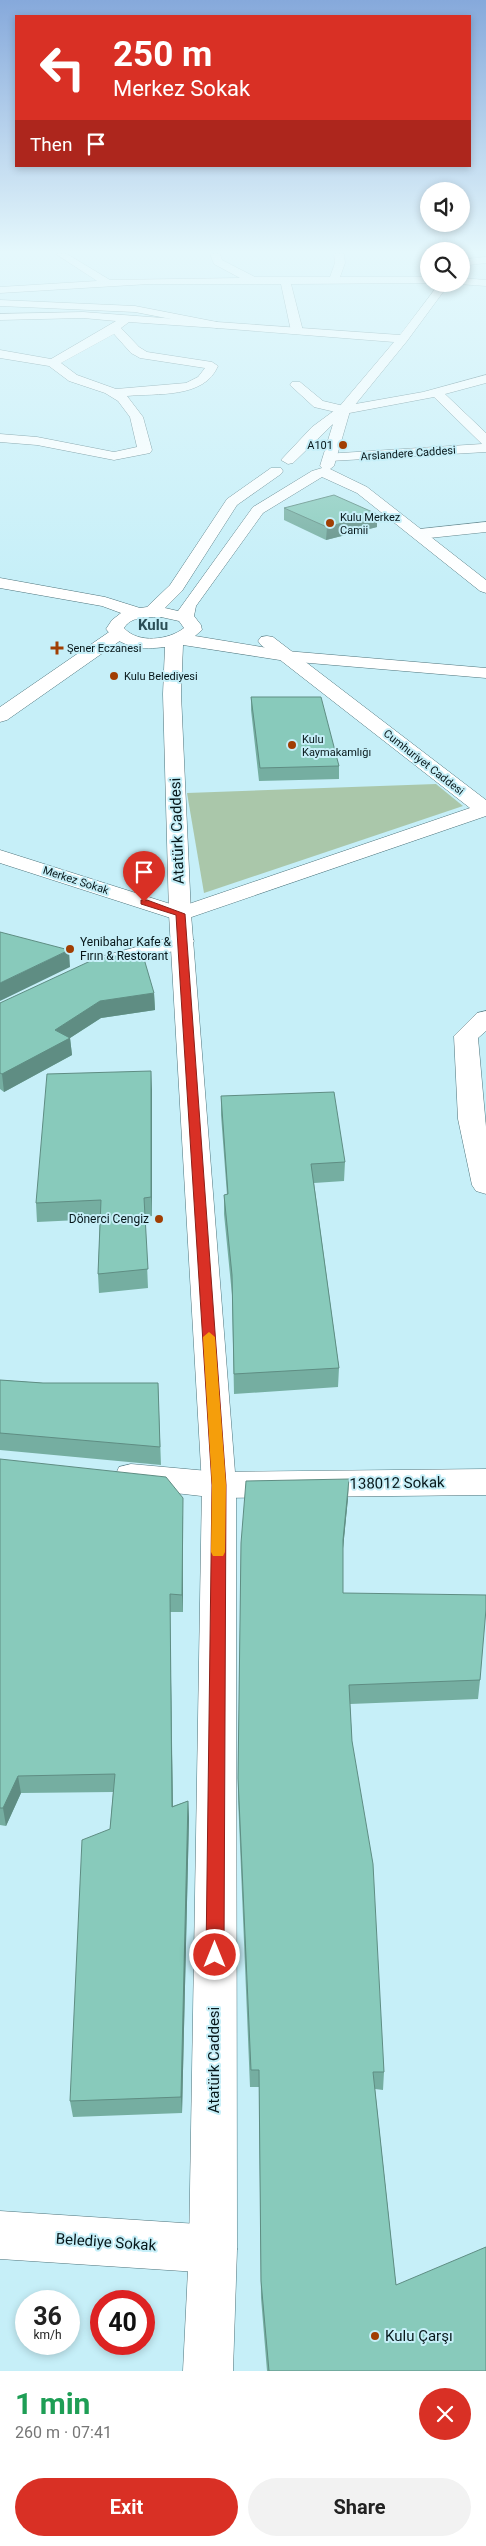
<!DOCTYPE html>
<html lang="en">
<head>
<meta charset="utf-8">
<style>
  :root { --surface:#fff; --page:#f2f2f2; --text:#222; --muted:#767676; --accent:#d93025 }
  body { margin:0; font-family:Roboto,sans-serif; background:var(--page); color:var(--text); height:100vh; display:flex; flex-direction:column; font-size:19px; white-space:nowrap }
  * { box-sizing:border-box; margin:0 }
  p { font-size:16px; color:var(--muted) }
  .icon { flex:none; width:28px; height:28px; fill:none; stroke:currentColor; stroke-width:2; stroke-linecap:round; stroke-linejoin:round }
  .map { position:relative; height:2371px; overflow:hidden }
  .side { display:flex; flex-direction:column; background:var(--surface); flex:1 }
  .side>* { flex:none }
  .hud { position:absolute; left:15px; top:15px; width:456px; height:152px; border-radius:0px; box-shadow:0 2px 8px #0003; background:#d93025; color:#fff; overflow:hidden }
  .buttons { position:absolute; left:420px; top:182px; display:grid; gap:10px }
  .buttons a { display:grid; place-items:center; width:50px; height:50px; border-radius:50%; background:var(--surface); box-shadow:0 2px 8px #0003; font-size:25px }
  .speed { position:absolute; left:15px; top:2290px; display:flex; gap:10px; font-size:25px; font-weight:700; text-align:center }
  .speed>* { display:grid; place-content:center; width:65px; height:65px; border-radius:50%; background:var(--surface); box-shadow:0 2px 8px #0003; line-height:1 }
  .speed small { font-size:12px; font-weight:400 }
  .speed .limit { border:8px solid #d22; background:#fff; color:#111 }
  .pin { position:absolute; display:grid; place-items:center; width:42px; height:42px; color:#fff; margin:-51px -21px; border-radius:50% 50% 50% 0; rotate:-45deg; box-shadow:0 0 5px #0007 }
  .pin .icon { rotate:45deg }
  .me { position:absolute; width:55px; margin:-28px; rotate:0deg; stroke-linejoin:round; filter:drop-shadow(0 0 4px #0008) }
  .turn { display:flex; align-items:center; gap:18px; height:105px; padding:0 15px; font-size:22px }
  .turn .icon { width:65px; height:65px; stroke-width:2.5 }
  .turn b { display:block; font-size:35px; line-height:42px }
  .then { display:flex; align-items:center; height:48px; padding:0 15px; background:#0003; gap:10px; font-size:19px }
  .round { display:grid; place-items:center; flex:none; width:52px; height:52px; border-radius:26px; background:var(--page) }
  .headline { display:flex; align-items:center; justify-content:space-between; height:85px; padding:0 15px }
  h1 { font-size:30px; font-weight:700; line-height:38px; color:#1e9e55 }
  .cta { display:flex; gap:10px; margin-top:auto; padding:10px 15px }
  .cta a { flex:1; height:58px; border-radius:30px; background:var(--accent); color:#fff; font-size:20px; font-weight:700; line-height:58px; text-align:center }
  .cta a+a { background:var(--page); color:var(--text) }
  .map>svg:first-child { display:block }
  .green { fill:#aac7aa }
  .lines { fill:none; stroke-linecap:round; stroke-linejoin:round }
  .minor-casing { stroke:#4e747c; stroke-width:1 }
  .tertiary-casing { stroke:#4e747c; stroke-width:1 }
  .minor { fill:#fff; fill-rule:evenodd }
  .tertiary { fill:#fff; fill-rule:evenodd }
  .wall { fill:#75aea1 }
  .shaded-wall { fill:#5f8d83 }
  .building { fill:#88cabb; stroke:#5f8d83 }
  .route { fill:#d93025; stroke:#8d1f18 }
  .slow { fill:#f59e0b }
  .poi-dot { fill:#a13e03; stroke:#c6eff8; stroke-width:2 }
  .labels { text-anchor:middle; stroke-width:4; stroke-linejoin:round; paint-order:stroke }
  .far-poi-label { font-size:11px; fill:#07171a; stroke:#c6eff8; text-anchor:start }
  .far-street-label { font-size:11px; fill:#07171a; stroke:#c6eff8 }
  .poi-label { font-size:12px; fill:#07171a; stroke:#c6eff8; text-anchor:start }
  .far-district-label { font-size:15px; font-weight:bold; fill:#2a4e56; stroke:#c6eff8 }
  .near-street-label { font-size:15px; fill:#07171a; stroke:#c6eff8 }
  .near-poi-label { font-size:15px; fill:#07171a; stroke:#c6eff8; text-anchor:start }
</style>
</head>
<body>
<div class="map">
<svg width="486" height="2371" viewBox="0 0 486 2371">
  <rect width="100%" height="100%" fill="#c6eff8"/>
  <path class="green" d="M436,784L463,806L204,893L187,793Z"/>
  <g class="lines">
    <g class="minor-casing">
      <path id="minor" d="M56,254H67L110,280L240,278L214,264L210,254H220L222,260L255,277H330L335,263L334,254H344L345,263L340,277H429V283L291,284L303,331L297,334L291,331L281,284H149L0,293V287L97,281Z
        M461,278L486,280V286L459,284H461Z
        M83,312L217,322L223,325L217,328L129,322L121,328L139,347L147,352L212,362L218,366C204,399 157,393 127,396L143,417L152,450L150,453L114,460L37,445L0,442V434L37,437L114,452L137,447L130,417L118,401L105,393L69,381L49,366L0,358V350L51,359L116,321L83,318L0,320V314ZM114,334L131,353L140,358L205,368L198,377L186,383L116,389L77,375L61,363Z
        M486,375V383L445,394L486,433V452L330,461L325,460L323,457L325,454L482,444L434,397L344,414L314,407L290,385L292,382H300L323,401L344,406L423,392Z
        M486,522V532L420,539L412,534L420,529Z
        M118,629L124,630L127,634L124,638L7,720L0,722V707L112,630Z
        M267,636L273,637L486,800V816L180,921L0,863V850L180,907L470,808L261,645L258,641L261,637Z
        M183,934L191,936L194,941L191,946L105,970L97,968L93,963L97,958Z
        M486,1011V1031L478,1038L486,1127V1194L476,1191L472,1185L458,1119L454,1036L477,1013Z
        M131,1464L219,1472L486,1469V1495L219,1498L131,1488L119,1485L115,1476L119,1467Z
        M0,2211L213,2225L230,2232L237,2249L230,2266L213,2273L0,2259Z"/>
    </g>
    <g class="tertiary-casing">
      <path id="tertiary" d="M486,257V263L461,266V260Z
        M439,284H449L407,341L350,411L334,466L330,469L367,487L486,580V593L480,591L357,493L322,477L263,513L196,606L194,616L201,625L202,630L195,636L286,651L486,668V678L286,661L183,645L181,694L191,914L236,1485L237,2249L233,2371H183L189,2249L202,1485L169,914L163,694L165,647C143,650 120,648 106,629L112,620L121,613L102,606L0,588V578L105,597L140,608L147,607L170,585L227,499L271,468H281L283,471L281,474L237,505L182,591L165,608L178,611L253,507L312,471L322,468L320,466L333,424L293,463L288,464L281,460L312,427L339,407L394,342L217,328L135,312L0,306V300L135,306L217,322L400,335ZM161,617L179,621L184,628C169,640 138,644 124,628C131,616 148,617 161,617Z"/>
    </g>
    <use href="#minor" class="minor"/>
    <use href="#tertiary" class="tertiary"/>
  </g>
  <path class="wall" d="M284,508L377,527L326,540L284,520Z
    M251,697L339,766V779L259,781L251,710Z
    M154,993L155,1010L101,1018L70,1038L72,1055L4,1092L0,1089V1003Z
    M151,1071L152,1216L145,1217L148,1288L99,1293L98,1274L100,1219L37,1222L36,1203Z
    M221,1096L345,1162L344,1181L314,1183L339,1368L338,1387L234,1394L232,1295L224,1214V1195H227L221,1115Z
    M0,1380L43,1383H158L161,1465L0,1450Z
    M0,1459L183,1516V1612H170L173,1806L188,1801L189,1818L182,2113L73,2117L70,2101L110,1829L113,1792L21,1793L6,1826L0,1825Z
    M348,1498L343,1548V1593L480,1680L478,1699L350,1704L352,1741L384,2072L383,2090L375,2089L396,2285L486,2371H267L261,2298L259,2087H250L238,1797L241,1543Z"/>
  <path class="shaded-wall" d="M377,514V527L326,540L327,527Z
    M69,950L70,967L0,1001V983Z
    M154,993L155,1010L101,1018L70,1038L72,1055L4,1092L2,1074L55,1030L100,1001Z
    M151,1071L152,1090V1216L151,1197Z
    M349,1479L348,1498L342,1559L343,1540Z
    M183,1498V1612L182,1595Z
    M170,1594V1612L173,1824L172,1807Z
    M18,1776L21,1793L6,1826L3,1808Z
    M188,1801L189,1818L182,2113L181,2097Z"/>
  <path class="building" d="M334,495L377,514L327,527L284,508Z
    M251,697H321L339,766L260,768Z
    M0,932L69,950L0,983Z
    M142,952L154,993L100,1001L55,1030L70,1038L2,1074L0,1073V1003L99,957L104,958Z
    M151,1071V1197L144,1198L148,1269L98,1274L101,1200L36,1203L47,1074Z
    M334,1092L345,1162L311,1164L339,1368L234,1374L232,1275L224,1195L228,1194L221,1096Z
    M0,1380L43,1383H158L160,1447L0,1433Z
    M0,1459L166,1477L183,1498L182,1595L170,1594L172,1807L188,1801L181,2097L70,2101L82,1840L110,1829L115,1774L18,1776L3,1808H0Z
    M349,1479L343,1540V1593L486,1595V1609L480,1680L349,1685L352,1741L373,1864L384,2072H373L396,2285L486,2247V2371H269L261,2281L259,2070H251L238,1778L241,1543L246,1481Z"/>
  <linearGradient id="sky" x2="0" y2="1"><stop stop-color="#86a9db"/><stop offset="0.43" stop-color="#e5f8fc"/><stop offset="1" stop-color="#e5f8fc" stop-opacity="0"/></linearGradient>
  <rect width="486" height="586" fill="url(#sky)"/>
  <path class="route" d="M141,900H147L185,914L226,1485L224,1955L221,1961L215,1963L209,1961L206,1955L212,1485L180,980L176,915L141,904Z"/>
  <path class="slow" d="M209,1332L215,1337L226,1485L225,1552L223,1556H213L211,1552L212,1485L203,1337Z"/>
  <g class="poi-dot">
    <circle cx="343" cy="445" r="5"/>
    <circle cx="330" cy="523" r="5"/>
    <path d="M54.5 640.5h5v5h5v5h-5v5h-5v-5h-5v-5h5z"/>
    <circle cx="114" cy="676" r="5"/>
    <circle cx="292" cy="745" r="5"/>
    <circle cx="70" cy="949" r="5"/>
    <circle cx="159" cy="1219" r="5"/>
    <circle cx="375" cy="2336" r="5"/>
  </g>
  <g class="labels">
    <g class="far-poi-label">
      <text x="333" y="449" text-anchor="end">A101</text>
      <text x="340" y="521">Kulu Merkez<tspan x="340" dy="13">Camii</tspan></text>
      <text x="67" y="652">Şener Eczanesi</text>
      <text x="124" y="680">Kulu Belediyesi</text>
      <text x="302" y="743">Kulu<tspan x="302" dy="13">Kaymakamlığı</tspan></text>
    </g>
    <g class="far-street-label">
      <text transform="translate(408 453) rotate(-4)" y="4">Arslandere Caddesi</text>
      <text transform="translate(424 762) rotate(38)" y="4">Cumhuriyet Caddesi</text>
      <text transform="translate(76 880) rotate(18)" y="4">Merkez Sokak</text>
    </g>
    <g class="poi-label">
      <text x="80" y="946">Yenibahar Kafe &amp;<tspan x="80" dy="14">Fırın &amp; Restorant</tspan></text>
      <text x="149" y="1223" text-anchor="end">Dönerci Cengiz</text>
    </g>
    <g class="far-district-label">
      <text x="153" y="630">Kulu</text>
    </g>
    <g class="near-street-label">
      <text transform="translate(177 831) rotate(-92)" y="5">Atatürk Caddesi</text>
      <text transform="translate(397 1483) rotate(-1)" y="5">138012 Sokak</text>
      <text transform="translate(214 2060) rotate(-90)" y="5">Atatürk Caddesi</text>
      <text transform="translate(106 2242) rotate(4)" y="5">Belediye Sokak</text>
    </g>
    <g class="near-poi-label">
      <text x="385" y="2341">Kulu Çarşı</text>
    </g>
  </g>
</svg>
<div class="buttons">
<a><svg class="icon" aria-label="sound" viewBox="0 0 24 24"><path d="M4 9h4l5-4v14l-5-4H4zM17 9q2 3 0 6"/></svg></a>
<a><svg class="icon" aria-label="search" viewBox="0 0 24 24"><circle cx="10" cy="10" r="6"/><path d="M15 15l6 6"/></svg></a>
</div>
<div class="speed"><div>36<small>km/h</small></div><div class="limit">40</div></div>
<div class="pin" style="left:144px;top:902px;background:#d93025"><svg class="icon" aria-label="arrive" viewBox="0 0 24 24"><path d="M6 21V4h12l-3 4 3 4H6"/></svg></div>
<svg class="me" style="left:215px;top:1955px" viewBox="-20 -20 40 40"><circle r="17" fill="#d93025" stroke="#fff" stroke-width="3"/><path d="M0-11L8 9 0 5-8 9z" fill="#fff"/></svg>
<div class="hud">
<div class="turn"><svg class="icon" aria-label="left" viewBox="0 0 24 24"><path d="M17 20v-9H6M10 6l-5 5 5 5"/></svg><div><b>250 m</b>Merkez Sokak</div></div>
<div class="then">Then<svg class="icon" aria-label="arrive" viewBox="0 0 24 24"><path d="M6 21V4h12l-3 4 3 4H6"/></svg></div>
</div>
</div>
<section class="side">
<div class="headline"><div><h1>1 min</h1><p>260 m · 07:41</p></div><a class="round" style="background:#d93025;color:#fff"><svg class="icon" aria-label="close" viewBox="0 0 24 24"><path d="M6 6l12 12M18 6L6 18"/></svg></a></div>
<div class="cta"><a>Exit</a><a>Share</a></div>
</section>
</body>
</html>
